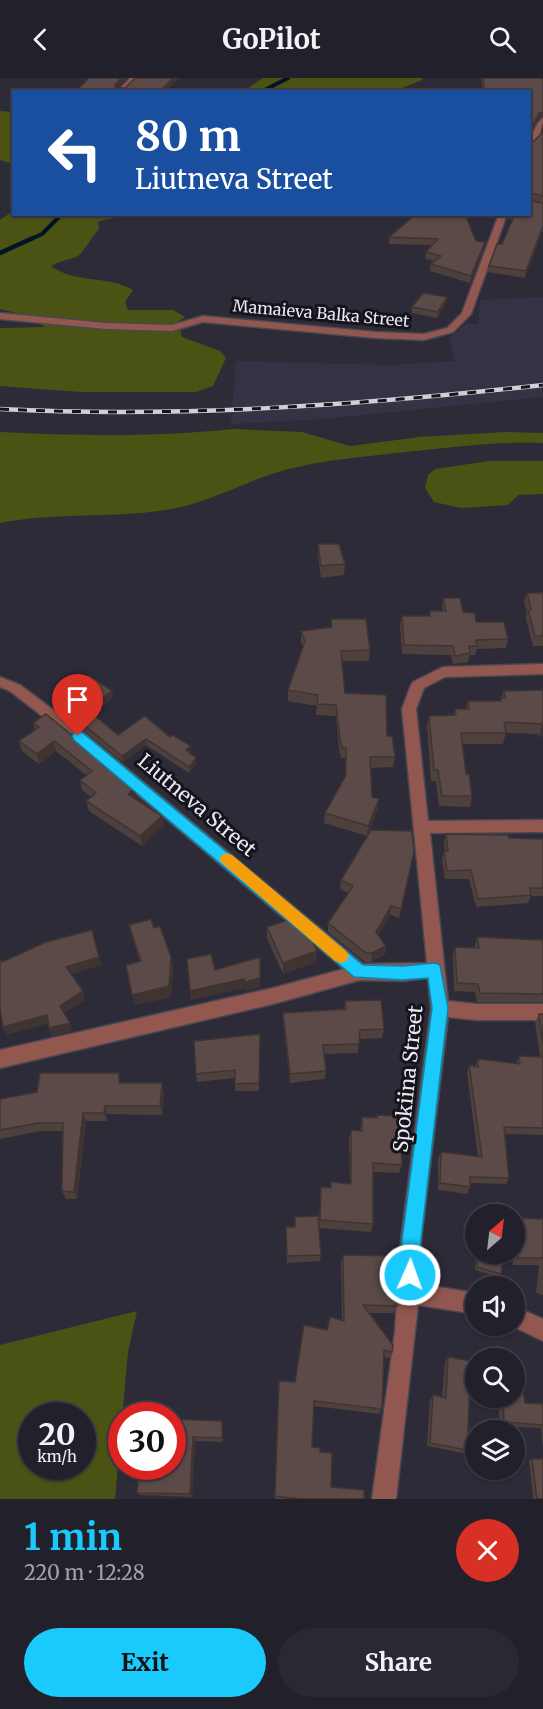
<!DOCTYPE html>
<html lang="en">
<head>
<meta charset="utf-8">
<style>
  :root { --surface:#22202a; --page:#2a2832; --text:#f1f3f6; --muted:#a2a3a8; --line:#3f3e47; --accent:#1acafc }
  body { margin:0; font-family:Merriweather,serif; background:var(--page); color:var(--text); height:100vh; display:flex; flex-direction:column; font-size:22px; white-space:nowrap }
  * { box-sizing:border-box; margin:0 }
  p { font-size:20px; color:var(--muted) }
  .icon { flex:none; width:33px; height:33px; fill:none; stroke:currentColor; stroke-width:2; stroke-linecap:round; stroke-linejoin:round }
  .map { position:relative; height:1421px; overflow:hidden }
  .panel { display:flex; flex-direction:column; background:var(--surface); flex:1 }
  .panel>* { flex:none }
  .banner { position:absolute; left:12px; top:12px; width:519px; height:126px; border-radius:0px; box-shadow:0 2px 4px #0004,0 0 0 2px var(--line); background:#1a4fa0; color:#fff; overflow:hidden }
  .needle { width:39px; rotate:28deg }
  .tools { position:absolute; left:465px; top:1126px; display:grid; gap:12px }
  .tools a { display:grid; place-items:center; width:60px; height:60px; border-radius:50%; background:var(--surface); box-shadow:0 2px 4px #0004,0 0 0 2px var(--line); font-size:30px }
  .speed { position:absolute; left:18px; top:1324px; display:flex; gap:12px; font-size:30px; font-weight:700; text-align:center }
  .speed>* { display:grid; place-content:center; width:78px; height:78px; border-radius:50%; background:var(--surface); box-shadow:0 2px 4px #0004,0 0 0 2px var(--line); line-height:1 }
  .speed small { font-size:15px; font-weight:400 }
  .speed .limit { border:9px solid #d22; background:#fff; color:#111 }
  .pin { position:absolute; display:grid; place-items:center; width:51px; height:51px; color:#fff; margin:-62px -26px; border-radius:50% 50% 50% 0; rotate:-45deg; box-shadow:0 0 6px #0007 }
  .pin .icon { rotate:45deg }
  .me { position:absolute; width:66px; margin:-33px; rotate:2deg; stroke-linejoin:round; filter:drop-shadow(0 0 4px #0008) }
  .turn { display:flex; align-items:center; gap:21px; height:126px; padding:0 24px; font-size:27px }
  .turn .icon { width:78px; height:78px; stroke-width:2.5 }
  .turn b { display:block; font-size:42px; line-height:51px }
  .round { display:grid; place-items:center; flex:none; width:63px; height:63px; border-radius:32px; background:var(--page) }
  .headline { display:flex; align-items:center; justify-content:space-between; height:102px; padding:0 24px }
  h1 { font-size:36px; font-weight:700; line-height:45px; color:var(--accent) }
  .action { display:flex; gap:12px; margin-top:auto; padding:12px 24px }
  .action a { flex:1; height:69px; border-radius:36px; background:var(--accent); color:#111; font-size:24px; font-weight:700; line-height:69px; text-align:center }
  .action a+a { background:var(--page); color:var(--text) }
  header { display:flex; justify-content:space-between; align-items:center; height:78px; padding:0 24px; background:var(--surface); font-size:27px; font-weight:700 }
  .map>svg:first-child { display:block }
  .built { fill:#363144 }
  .green { fill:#4a5314; fill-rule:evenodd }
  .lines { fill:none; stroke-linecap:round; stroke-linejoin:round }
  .stream-far1 { stroke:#001526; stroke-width:4 }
  .stream { stroke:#001526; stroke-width:4.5 }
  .street-casing { stroke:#474652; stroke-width:3 }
  .street { fill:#92574f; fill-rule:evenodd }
  .rail-casing { stroke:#d0cfd9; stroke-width:4.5 }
  .rail { stroke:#15141a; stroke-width:3; stroke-dasharray:9; stroke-linecap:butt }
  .wall { fill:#4e403d }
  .shaded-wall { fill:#403432 }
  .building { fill:#5b4a47; stroke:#403432; stroke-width:1.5 }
  .route { fill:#1acafc; stroke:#1183a4; stroke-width:1.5 }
  .slow { fill:#f59e0b }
  .labels { text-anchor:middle; stroke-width:6; stroke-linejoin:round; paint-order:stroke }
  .far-street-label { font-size:16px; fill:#eae9f2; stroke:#15141a }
  .street-label { font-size:20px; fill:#eae9f2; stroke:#15141a }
</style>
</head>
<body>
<header><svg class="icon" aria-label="back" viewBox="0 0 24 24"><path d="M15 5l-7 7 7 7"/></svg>GoPilot<svg class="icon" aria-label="search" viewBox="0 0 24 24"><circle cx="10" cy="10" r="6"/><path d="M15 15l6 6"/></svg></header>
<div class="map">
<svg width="543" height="1421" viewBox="0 0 543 1421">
  <rect width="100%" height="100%" fill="#2d2b38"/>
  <path class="built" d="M543,219V319L323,341L231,346L236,283L391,287L455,283L449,260L466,246H478L480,222Z"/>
  <path class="green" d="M263,0H422V2L395,13H244Z
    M0,33L13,34V86L0,82Z
    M13,133L14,136L122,137C115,142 106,140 98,144L99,151C92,158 84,174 78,178C70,182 61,182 51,188C75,206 108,197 133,212L125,224L128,232H173L185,239L178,244L182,259L220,273L226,280L213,308L196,314H81L0,308V250L45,249L24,237L0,231V142Z
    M234,351L302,354L350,368L420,359L505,354L543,355V365C495,363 445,370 397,375C361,379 324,382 289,391C252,400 219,420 181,429C122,442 60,433 0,445V354C77,358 157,359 234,351Z
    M489,383H543V416L518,417L508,427L461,430L434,424L425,410L428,397L435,391Z
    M137,1233L128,1274L115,1421H0V1267ZM32,1338H82V1389H32Z"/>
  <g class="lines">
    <path class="stream-far1" d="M261,14L288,0
      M29,162L42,156L62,136"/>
    <path class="stream" d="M0,175L33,160"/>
    <g class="street-casing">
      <path id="street" d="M130,0H137L124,14H117Z
        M543,40C543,50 539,66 530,70C530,60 535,46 543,40Z
        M499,136H507L471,236L453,254L424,262L376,260L203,244L172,253L106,251L0,241V235L106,245L172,247L203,238L376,254L424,256L447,250L462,235Z
        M543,586V596L445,599L424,610L416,631L428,743L543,742V754L430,755L448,923L476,926H543V942H476L448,939L421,1162L419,1206L476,1215V1236L418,1227L396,1421H372L395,1253L401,1162L431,930L428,900L402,903L360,902L273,926L0,990V972L273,910L344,891L73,662L10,613L0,609V599L20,607L83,654L363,886L427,885L402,631L411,607L413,604L443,589Z
        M514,1228L543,1241V1263L512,1248H514Z"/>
    </g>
    <use href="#street" class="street"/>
    <g class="rail-casing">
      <path id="rail" d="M0,331C182,340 362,327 543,307"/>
    </g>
    <use href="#rail" class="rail"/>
  </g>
  <path class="wall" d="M481,0H543V39L538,41L530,14H483Z
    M543,47V125L530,122L531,66L541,56Z
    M543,125V154H542L525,200L488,194L489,188L502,166L513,142L508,141V136H530Z
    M476,136H497L495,139Z
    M389,159L476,163L485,164L484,171L470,205L430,193L431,186L434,183L425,181L426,174L432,167L389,166Z
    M446,225L437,240L412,235V229Z
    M318,466L345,486L344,497L321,500L318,478Z
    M527,515H543V568H533L526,541L527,535L524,524Z
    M443,520L476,544L508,561L506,570L477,571L475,577H470L468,584L453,586L451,577L402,576L400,547L402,538H429L430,533H443L442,529Z
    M331,541L370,572L369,583H342L345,615L387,658L395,679L393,689L371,690L372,719L378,731L367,758L324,745L325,735L345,699V680H341L339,671L336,638L316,637L317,628L288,623V612L303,569L301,564V553L331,549Z
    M543,612V658L539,659L538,656L506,655L503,666H462L466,696L472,718L470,729L439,728L436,703H431L427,648L429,638L453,637L455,631H466L468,623H500L504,613Z
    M112,613L113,620L92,635L118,657L170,659L191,668V674L190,675L196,680V686L189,695L146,667L123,684L53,628L52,621Z
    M33,645L106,685L107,690L137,719L135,720L162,738L164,747L142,768L89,733L86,723L91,719L82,712L80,702L86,697L56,673L39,686L22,673L19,663L35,652Z
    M446,756L509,760L543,761V818H531L528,825L476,829L469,801H445L442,781L444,773H445L444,765Z
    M414,774L399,840L390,837L378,857L386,868L385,876L371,884H365L328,854V845L348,815L340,811L341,802Z
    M129,847L154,850L171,879L173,890L171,919L135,927L140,884L132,859Z
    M267,849L316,884L283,896L267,860Z
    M477,859L543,862V924H477L475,914L454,913L453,878L455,869L475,870V868Z
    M345,923L384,951L382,960L359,961L358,975L324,976L326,993L325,1001L290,1005L283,944V935L344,931Z
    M539,936H543V1057L504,1056L509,1100L506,1106L470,1105V1109L467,1116L438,1112V1081L441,1074L478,1078L467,995L469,987L475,988L478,981L516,986L519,978L540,979L535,944Z
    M260,956L259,1013H235V1000L197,1004L196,996Z
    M121,1005L164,1013L162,1037L107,1036V1043H86L77,1121H66L62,1113L63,1053H41L0,1061V1021Z
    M377,1037L402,1087L399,1095L373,1094V1146L371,1154L319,1150L321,1177L320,1183L287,1185L286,1149H295V1139L319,1149L321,1109L331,1110L350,1106L349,1061L351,1052L360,1053L362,1039L376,1040Z
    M520,1140L543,1141V1217L536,1215L539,1187H513L512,1176H514V1157H517L516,1147Z
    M476,1174V1176H503L501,1196L499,1199L475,1192Z
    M343,1177L397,1228L394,1235H369L392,1274L389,1280L384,1279L382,1331L379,1336L314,1328L312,1369L320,1374L331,1409L364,1421H275L279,1303L295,1304L327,1252L342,1243L341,1185Z
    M448,1279L467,1372L463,1375L427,1368L430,1322L433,1317L442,1319L445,1284Z
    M498,1320H514L525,1325L543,1326V1372L541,1350L500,1348Z
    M172,1341L222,1343L223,1347V1364L195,1363L192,1419L140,1417L137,1415Z
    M532,1381L543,1421H533L529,1382Z"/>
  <path class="shaded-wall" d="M121,0H127L115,12V7Z
    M173,0H179L165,14H159Z
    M543,34V39L538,41L530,57L531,51L539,35Z
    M543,148L542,154L525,200L526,193Z
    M485,164L484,171L470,205L471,198Z
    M447,219L446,225L437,240L438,234Z
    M112,613L113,620L88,638L87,631Z
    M542,648H543V658L539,659Z
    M146,661V667L123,684L122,678Z
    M54,663L56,673L39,686L37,676Z
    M191,668V674L186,678V672Z
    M196,680V686L189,695V689Z
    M135,709L137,719L130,725L128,716Z
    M379,721L378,731L367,758L368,748Z
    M162,738L164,747L142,768L140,758Z
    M391,828L390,837L374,863L376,854Z
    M386,868L385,876L371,884L372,875Z
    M317,873L316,884L283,896V885Z
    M99,879L102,887L69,897L66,889Z
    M171,879L173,890L171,919L135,927L132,917Z
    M260,879V909L246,913L245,904Z
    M244,901L245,910L191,922L190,913Z
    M83,913L85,922L62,936L60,928Z
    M47,937L50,945L6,957L3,949Z
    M70,945L73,953L52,958L49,950Z
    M162,1005L164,1013L162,1037L160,1028Z
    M105,1028L107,1036V1043L104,1035Z
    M83,1035L86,1043L77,1121L74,1114Z
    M222,1343L223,1347V1364L222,1360Z
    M193,1359L195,1363L192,1419L190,1416Z"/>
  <path class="building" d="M89,0H121L115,7V10H125L135,0H173L159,14H75Z
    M483,0H543V34L539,35L531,51L530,60V14H484Z
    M543,47V118L531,115L530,117V64L531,66L541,56Z
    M530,123L543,125V148L526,193L489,188L497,166H502L515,136H530Z
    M416,136H465L476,163L485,164L471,198L431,186L441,178L426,174L438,161L389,159Z
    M423,215L447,219L438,234L412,229Z
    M318,466H339L345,486L321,488Z
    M527,515H543V558H535L528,532H531Z
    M443,520H460L463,534L475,535L476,544H504L508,561L476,562L477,568H469L470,575L455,578L453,568L404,567L402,538H430V533H446Z
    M331,541H366L370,572L341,573L345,615L386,617L387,658H392L395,679H370L372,719L379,721L368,748L325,735L346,697V670H342L340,661L336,627L317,626L318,617L288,612L305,563L301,553L332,549Z
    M89,597L112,613L87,631L118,657L145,638L170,659L173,657L191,668L186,672L196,680L189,689L146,661L122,678L52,621Z
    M543,612V648H542L541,646L504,644L506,655H461L466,696H469L472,718H442L438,692H434L429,638L456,637L455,631H469L468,623H501V620H505L504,613Z
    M46,636L106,685L103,687L135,709L128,716L162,738L140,758L86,723L96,715L80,702L92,693L54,663L37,676L19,663L39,649L33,645Z
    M371,752L412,753L414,774L401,831L391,828L376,854L386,868L372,875H366L328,845L353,808L341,802Z
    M446,756L508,757L509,760L543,761V810H530L531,817L478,821L471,792L447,793L444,773H448Z
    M294,840L306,850L317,873L283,885L267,849Z
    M151,841L154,850L160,848L171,879L169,908L132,917L126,887L141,883L129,847Z
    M92,852L99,879L66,889L83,913L60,928L70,945L49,950L47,937L3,949L0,930V882L2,884L46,864Z
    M477,859L543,862V916L480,915L478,906L457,905L455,869L479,870Z
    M211,876L215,892L260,879V900L245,904L244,901L190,913L187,881Z
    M381,922L384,951L360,952L359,966L323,967L326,993L290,996L283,935L346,931L345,923Z
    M539,936H543V967Z
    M260,956L259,1005L235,1006V992L196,996L194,963Z
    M519,978L543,979V1050L504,1049L509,1100L470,1099V1109L440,1105L441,1074L482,1079L469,987L478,989V981L520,986Z
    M40,995H119V1005H162L160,1028H105L104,1035H83L74,1114L62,1113L63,1045H38L0,1052V1021L37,1014Z
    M377,1037L400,1038L402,1087L373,1085V1146L320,1142L321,1109L331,1110V1104L351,1106V1052L362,1053V1039L377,1040Z
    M318,1138L321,1177L287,1178L286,1149H295V1139Z
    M520,1140L543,1141V1180H518L515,1157H522Z
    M477,1176H503L501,1196L477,1189Z
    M343,1177L397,1178V1228L363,1227L393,1267L392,1274L384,1272L382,1331L314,1323L312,1369L320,1370V1374L332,1375L331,1409L364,1412V1421H300L275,1418L279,1303L295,1304L304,1247L327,1252L330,1239L344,1243Z
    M448,1279L471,1283L467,1372L430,1365L433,1317L446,1320Z
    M514,1312L523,1313L525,1325L543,1326V1347L504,1344L503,1320H514Z
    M172,1341L222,1343V1360L193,1359L190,1416L137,1415L139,1389H172Z
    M532,1381H543V1421H537Z"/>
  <path class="route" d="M78,653L83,655L363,887L402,888L435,885L440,887L448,930L421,1162L420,1197L417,1204L410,1206L404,1204L401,1197L402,1162L432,930L428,900L402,902L354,899L74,662L72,658L74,655Z"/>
  <path class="slow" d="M227,775L232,777L346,873L349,878L346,883L341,885L335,883L222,785L219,781L222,777Z"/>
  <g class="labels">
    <g class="far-street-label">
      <text transform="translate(321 235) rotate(5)" y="6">Mamaieva Balka Street</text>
    </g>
    <g class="street-label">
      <text transform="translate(197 727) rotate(40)" y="7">Liutneva Street</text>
      <text transform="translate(408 1001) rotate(-84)" y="7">Spokiina Street</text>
    </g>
  </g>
</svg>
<div class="tools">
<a><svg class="needle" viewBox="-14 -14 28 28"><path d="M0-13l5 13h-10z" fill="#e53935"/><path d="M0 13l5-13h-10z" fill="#a2a3a8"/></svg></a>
<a><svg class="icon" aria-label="sound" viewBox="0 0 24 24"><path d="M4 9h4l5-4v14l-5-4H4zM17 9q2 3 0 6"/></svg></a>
<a><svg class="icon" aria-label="search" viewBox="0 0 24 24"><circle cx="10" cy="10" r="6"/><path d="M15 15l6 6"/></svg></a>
<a><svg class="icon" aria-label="layers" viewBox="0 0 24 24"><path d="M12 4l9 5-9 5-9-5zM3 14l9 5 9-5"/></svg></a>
</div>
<div class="speed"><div>20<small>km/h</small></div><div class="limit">30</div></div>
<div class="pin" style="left:78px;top:658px;background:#d93025"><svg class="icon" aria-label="arrive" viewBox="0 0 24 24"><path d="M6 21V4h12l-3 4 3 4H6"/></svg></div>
<svg class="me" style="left:410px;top:1197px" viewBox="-20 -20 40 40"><circle r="17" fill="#1acafc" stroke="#fff" stroke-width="3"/><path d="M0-11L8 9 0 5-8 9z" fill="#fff"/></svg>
<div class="banner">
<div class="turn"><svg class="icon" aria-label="left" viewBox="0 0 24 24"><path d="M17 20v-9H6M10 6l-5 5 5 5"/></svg><div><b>80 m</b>Liutneva Street</div></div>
</div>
</div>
<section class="panel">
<div class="headline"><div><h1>1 min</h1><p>220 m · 12:28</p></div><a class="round" style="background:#d93025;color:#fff"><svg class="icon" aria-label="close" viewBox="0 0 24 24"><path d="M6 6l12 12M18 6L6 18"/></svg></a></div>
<div class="action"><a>Exit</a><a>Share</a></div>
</section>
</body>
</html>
